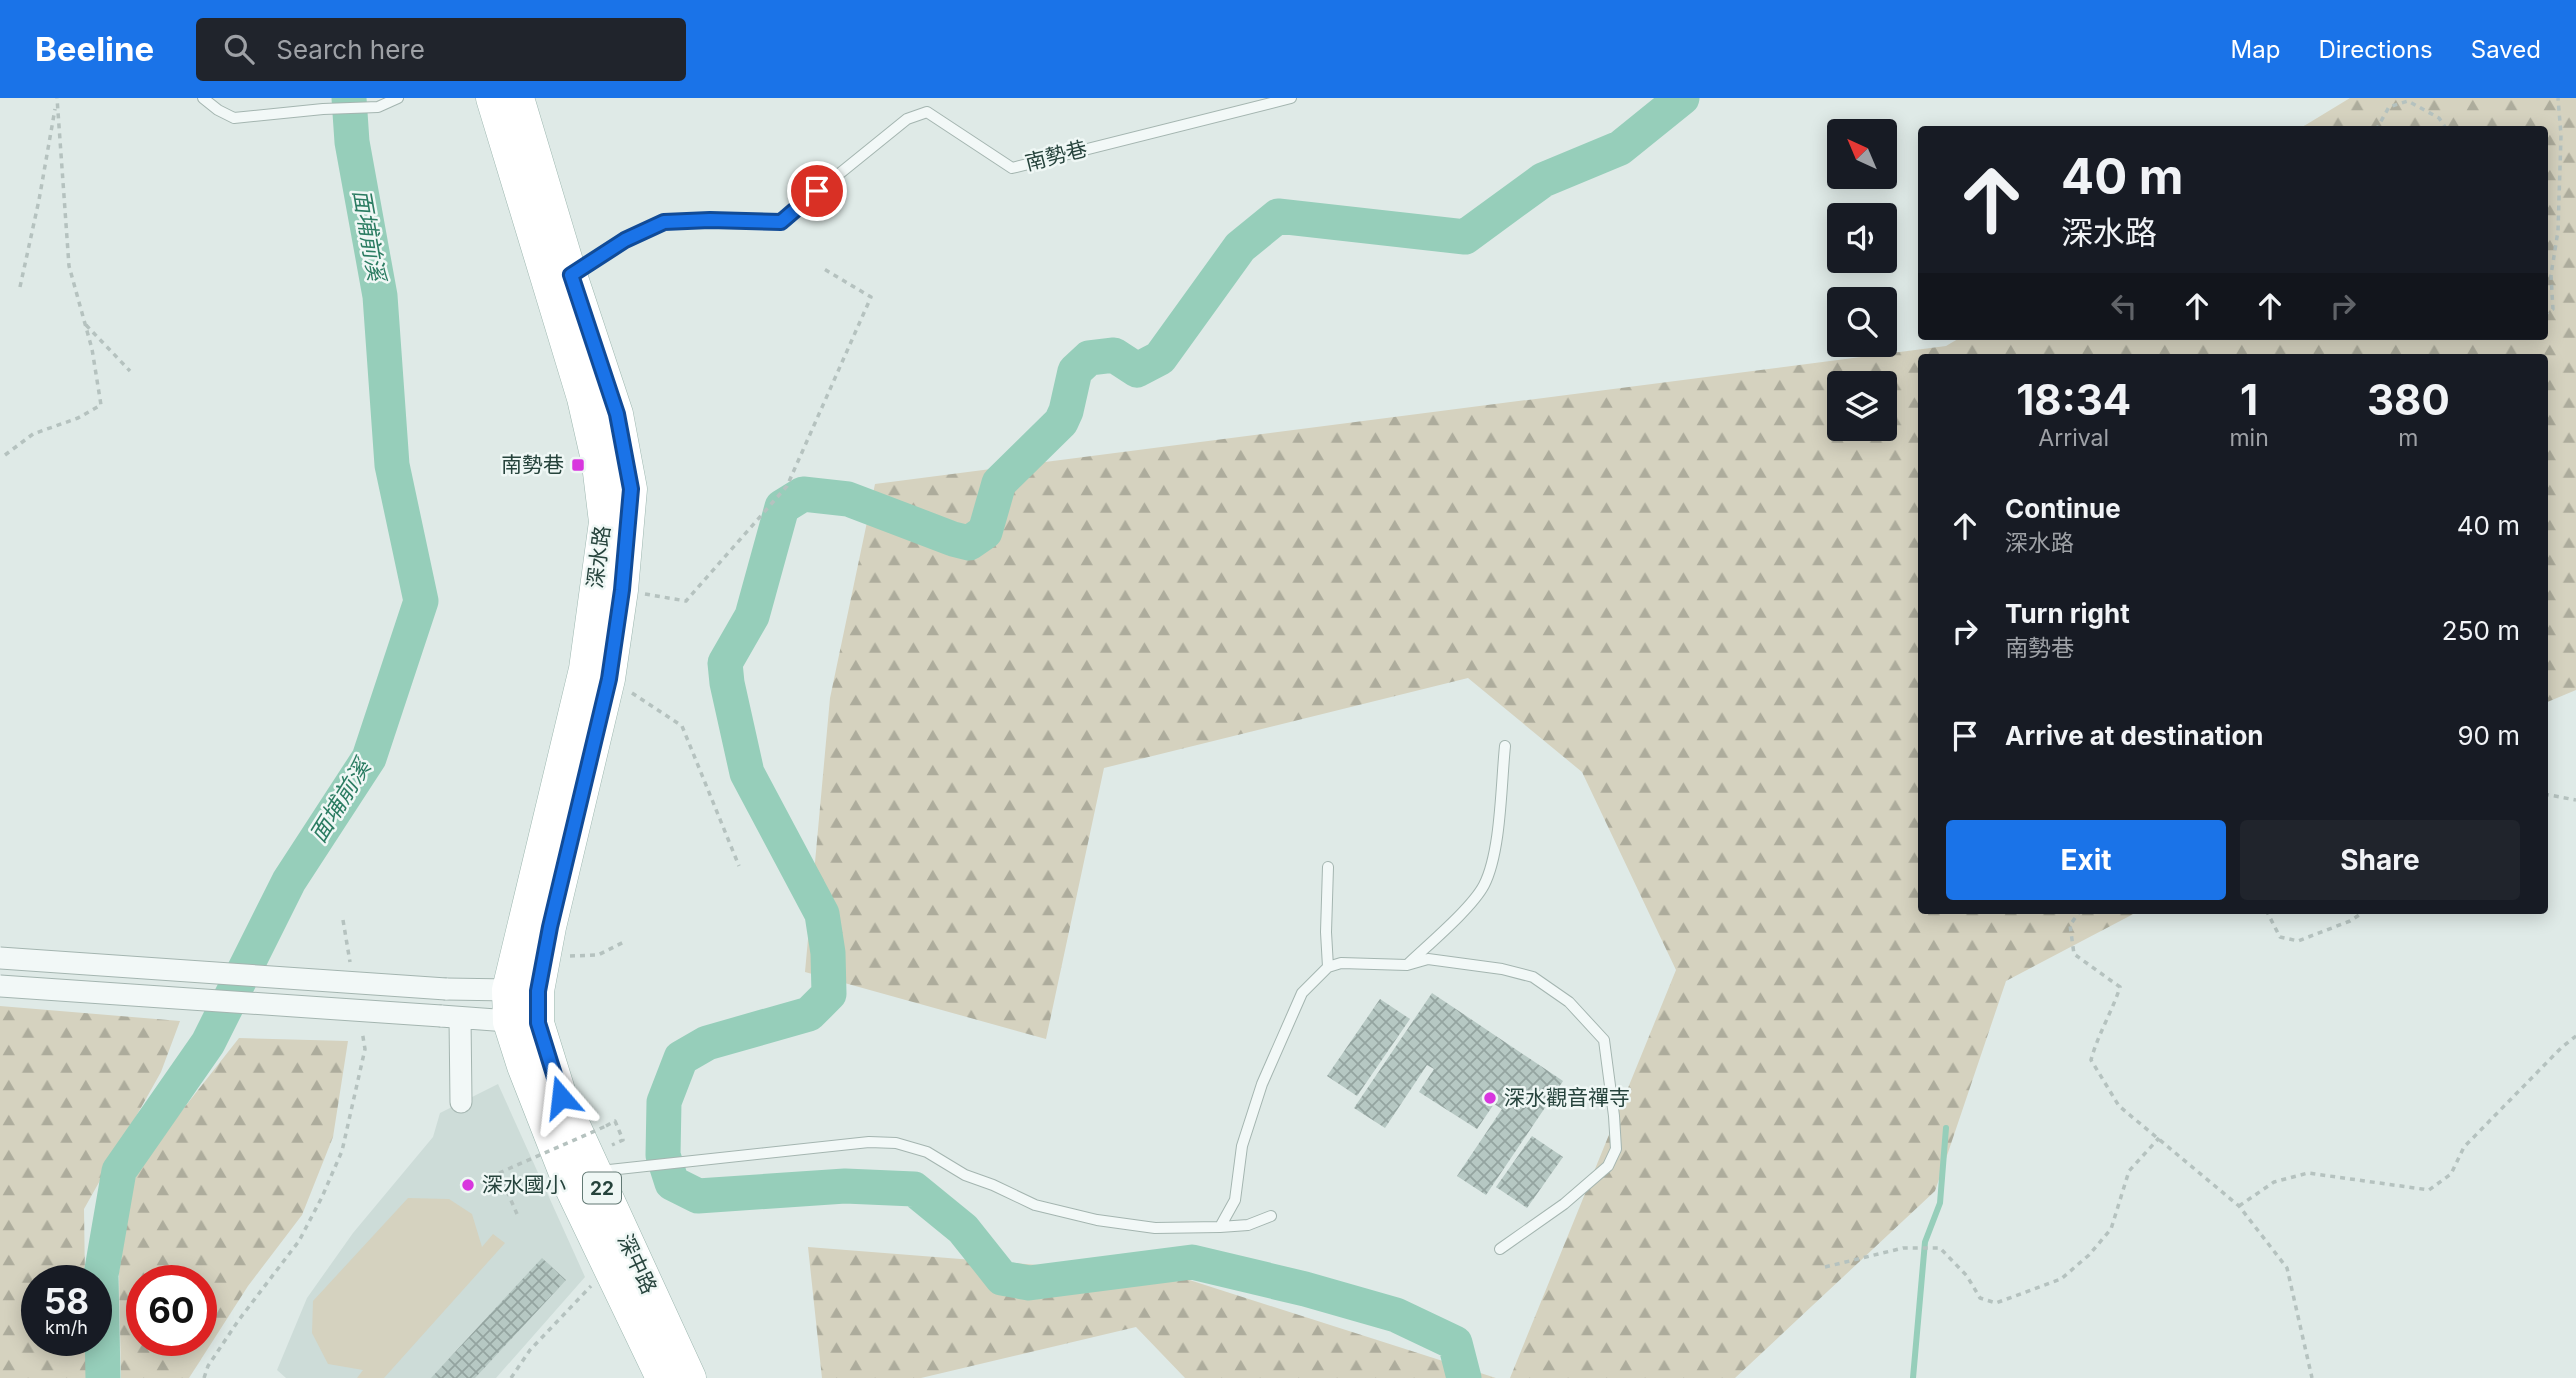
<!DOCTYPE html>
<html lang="en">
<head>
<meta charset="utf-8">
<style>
  :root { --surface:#171b24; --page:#20242c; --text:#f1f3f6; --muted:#9ea1a6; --accent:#1a73e8 }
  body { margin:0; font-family:Inter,"Noto Sans TC",sans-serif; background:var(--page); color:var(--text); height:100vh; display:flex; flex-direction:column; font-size:26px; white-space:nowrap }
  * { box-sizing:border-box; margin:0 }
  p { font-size:23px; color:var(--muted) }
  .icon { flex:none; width:38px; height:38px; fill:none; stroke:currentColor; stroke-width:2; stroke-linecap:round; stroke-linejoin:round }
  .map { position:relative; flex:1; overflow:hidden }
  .drawer { position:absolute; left:1918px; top:256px; width:630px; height:560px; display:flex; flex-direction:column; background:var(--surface); border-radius:7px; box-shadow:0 4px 18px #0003 }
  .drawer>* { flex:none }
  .hud { position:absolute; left:1918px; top:28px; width:630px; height:214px; border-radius:7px; box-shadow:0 4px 18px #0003; background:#171b24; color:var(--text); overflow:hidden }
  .needle { width:46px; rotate:316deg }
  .fabs { position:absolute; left:1827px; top:21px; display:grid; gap:14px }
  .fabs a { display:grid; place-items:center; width:70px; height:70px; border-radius:7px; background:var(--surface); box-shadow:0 4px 18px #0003; font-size:35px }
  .speed { position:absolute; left:21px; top:1167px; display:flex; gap:14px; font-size:35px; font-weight:700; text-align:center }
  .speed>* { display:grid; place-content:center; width:91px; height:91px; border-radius:50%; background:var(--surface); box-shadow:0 4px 18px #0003; line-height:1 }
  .speed small { font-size:18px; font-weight:400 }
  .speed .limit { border:10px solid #d22; background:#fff; color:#111 }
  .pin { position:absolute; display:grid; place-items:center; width:60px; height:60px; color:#fff; margin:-30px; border:4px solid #fff; border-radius:50%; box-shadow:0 2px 7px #0007 }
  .me { position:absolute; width:77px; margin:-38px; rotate:343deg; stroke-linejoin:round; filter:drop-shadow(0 0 5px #0008) }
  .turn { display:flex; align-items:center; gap:24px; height:147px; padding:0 28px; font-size:32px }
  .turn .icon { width:91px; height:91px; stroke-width:2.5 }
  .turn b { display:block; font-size:49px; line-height:60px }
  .lanes { display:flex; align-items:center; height:66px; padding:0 28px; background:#0003; justify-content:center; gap:35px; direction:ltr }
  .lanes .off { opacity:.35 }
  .eta { display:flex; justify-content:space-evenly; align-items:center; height:119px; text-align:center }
  .eta b { font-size:42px; font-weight:700; line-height:49px }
  .cta { display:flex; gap:14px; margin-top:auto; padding:14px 28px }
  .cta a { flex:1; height:80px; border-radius:7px; background:var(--accent); color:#fff; font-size:28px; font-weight:700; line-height:80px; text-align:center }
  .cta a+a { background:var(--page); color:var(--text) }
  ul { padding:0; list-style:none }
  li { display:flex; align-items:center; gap:21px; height:105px; padding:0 28px }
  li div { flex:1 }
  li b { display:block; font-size:26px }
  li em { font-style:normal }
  header { display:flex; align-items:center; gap:42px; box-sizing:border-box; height:98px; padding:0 35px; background:var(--accent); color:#fff }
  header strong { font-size:33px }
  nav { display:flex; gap:38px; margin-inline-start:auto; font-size:24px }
  .search { width:490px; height:63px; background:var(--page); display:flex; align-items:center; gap:18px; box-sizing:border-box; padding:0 24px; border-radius:7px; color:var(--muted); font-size:26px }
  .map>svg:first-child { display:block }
  .built { fill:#cddcd8 }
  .grass { fill:#d5d2bf }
  .forest { fill:url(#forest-firs); fill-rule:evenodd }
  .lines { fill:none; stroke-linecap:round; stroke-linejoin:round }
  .stream { stroke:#96ceba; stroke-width:6 }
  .river { stroke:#96ceba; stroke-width:35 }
  .building { fill:url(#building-cross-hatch) }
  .service-casing { stroke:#a4b5b0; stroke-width:12 }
  .minor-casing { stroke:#a4b5b0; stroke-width:23 }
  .primary-casing { stroke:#9db7b0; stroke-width:33 }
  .path { stroke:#b5c2bf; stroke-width:3.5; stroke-dasharray:5 5; stroke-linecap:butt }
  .service { stroke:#f2f8f7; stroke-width:10 }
  .minor { stroke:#f2f8f7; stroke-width:21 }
  .primary { stroke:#fff; stroke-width:32 }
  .minor-bridge-casing { stroke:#a4b5b0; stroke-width:23; stroke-linecap:butt }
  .path-bridge { stroke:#b5c2bf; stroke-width:3.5; stroke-dasharray:5 5; stroke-linecap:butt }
  .minor-bridge { stroke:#f2f8f7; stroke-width:21 }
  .route-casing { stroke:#114b97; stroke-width:18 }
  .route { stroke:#1a73e8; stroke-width:12 }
  .poi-dot { fill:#d836de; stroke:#eff7f5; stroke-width:2.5 }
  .labels { text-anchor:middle; stroke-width:5; stroke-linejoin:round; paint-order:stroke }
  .shield { fill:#eff7f5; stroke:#627974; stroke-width:2 }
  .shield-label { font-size:19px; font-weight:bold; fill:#26433c }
  .street-label { font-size:21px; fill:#26433c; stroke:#eff7f5 }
  .poi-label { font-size:21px; fill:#26433c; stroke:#eff7f5; text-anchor:start }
  .water-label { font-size:23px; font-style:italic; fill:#2b7c62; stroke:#eff7f5 }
</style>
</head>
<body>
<header>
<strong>Beeline</strong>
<div class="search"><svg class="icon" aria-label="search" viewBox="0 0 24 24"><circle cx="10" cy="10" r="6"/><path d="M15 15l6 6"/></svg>Search here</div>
<nav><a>Map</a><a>Directions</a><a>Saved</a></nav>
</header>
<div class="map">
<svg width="2576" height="1280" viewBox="0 0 2576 1280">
  <defs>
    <pattern id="forest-firs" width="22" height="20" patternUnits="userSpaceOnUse" patternTransform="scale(1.75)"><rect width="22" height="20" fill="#d5d2bf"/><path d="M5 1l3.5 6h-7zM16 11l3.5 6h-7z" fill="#adac9c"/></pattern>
    <pattern id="building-cross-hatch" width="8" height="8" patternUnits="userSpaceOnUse" patternTransform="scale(1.75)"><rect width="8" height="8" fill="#b6c8c3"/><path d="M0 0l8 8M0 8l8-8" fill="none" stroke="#94a4a0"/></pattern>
  </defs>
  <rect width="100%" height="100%" fill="#dfeae7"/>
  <path class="built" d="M498,986L585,1179L496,1280H286L277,1272L307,1200L353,1135L433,1039L440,1015Z"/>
  <path class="grass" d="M408,1100L449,1101L472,1116L482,1149L493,1136L505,1145L384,1280H357L363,1272L328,1266L312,1235L313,1203Z"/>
  <path class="forest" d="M2350,0H2576V592L2545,605L2544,259H1922V812H2141L2006,883L1935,1093L1735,1280H1510L1676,872L1582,674L1468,580L1104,670L1046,941L805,874L830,600L875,386L1946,248L1963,238H2544V32L2299,31ZM1839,285H1885V331H1839Z
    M0,908L180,923L161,974L84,1111L85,1183H37V1242L86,1243L88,1280H0Z
    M239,940L348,943L333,1039L302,1117L248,1188L189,1280H121L119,1174L133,1084L154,1048ZM142,1183H201V1242H142Z
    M808,1149L1177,1178L1496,1280H1185L1136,1229L921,1280H822Z"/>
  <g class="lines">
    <path class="stream" d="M1913,1280L1925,1144L1940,1105L1946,1030"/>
    <path class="river" d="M103,1280L101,1177L119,1073L208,945L289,783L369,660L421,503L392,367L380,198L352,44L349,0
      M1464,1280L1455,1245L1396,1217L1305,1191L1192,1164L1029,1185L1002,1180L963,1131L914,1091L845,1088L698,1098L672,1085L663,1057L664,1004L681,960L707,945L809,916L829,896L828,855L822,816L747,675L727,585L725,565L752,518L782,409L803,396L848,401L953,441L969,445L985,434L999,385L1061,324L1066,313L1075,273L1089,260L1114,257L1137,272L1160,260L1240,149L1278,118L1465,139L1543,82L1620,50L1682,0"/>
  </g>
  <path class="building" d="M1432,895L1563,983L1486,1097L1457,1078L1502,1011L1494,1006L1477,1031L1419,994L1434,971L1427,967L1385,1030L1354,1010Z
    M1380,901L1410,921L1357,998L1327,978Z
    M1532,1038L1563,1059L1527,1110L1496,1089Z
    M542,1160L566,1182L475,1280H431Z"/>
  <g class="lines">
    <g class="service-casing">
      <path id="service" d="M203,0L218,12L234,20L323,11L378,9L398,0
        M573,176L625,142L664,124L781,123L907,21L927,14L1012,70L1291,0
        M1328,769L1326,834L1328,869
        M1409,865C1429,846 1472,810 1484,787C1501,754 1501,687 1505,648
        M600,1073L869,1044L896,1045L927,1054L965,1077L993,1087L1035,1107L1097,1122L1155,1130L1220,1129L1248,1127L1271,1118
        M1220,1129L1235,1102L1242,1048L1262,986L1302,895L1328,869L1341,865L1407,867L1428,861L1502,871L1533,879L1569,904L1604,942L1614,1018L1616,1051L1608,1068L1564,1106L1500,1151"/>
    </g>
    <g class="minor-casing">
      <path id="minor" d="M446,891L519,892
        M441,918L522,924
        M460,920L461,1004"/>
    </g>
    <g class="primary-casing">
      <path id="primary" d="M492,0L583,300L598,366L605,424L585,571L508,892L509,924L523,968L570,1088L662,1280
        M518,0L571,177L617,316L631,391L622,492L609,581L550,829L538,893V925L561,999L690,1280"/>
    </g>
    <path class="path" d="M2376,32L2389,9L2408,3L2439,20L2447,32
      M20,189L39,102L55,11
      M2544,217L2553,211L2551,177L2558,133L2561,37L2558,0
      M86,227L130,273
      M5,357L33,336L78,320L101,307L92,251L69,168L57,0
      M645,496L686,503L787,388L871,199L824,171
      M632,595L682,628L739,768
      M2544,696L2576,702
      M2081,812L2070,827L2074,856L2120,889C2112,914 2098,936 2091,962L2119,1008L2239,1108L2287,1170L2312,1280
      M2266,812L2280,839L2298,843L2350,823L2367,812
      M343,822L350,864
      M570,858L598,857L624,844
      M606,1028L615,1023L623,1042L612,1047
      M499,1075L517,1116
      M2239,1108L2274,1084L2308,1075L2429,1092L2451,1076L2464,1049L2561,950L2576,938
      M1825,1169L1903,1150H1940L1967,1178L1980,1200L1996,1205L2061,1181L2089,1157L2111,1131L2129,1073L2159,1040
      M204,1280L208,1268L238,1223L299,1143L322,1099L342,1053L365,951L362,933
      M511,1280L530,1252L591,1188"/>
    <use href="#service" class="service"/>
    <use href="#minor" class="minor"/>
    <use href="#primary" class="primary"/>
    <g class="minor-bridge-casing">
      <path id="minor-bridge" d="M0,860L446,891
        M0,888L441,918"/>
    </g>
    <path class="path-bridge" d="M499,1075L606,1028"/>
    <use href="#minor-bridge" class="minor-bridge"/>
  </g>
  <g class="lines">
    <g class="route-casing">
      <path id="route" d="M561,999L538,925V893L550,829L609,581L622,492L631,391L617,316L571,177L625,142L664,124L710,122L781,124L817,93"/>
    </g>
    <use href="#route" class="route"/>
  </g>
  <g class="poi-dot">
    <rect x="571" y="360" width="14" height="14" rx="3.5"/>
    <circle cx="1490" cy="1000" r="7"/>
    <circle cx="468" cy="1087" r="7"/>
  </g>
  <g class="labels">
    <rect class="shield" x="583" y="1074.5" width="38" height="31" rx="5"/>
    <g class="shield-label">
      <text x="602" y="1097">22</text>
    </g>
    <g class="street-label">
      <text transform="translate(1056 58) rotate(-14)" y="7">南勢巷</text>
      <text transform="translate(599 459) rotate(-83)" y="7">深水路</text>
      <text transform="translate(637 1166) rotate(65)" y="7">深中路</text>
    </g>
    <g class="poi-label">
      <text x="564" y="374" text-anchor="end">南勢巷</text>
      <text x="1504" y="1007">深水觀音禪寺</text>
      <text x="482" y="1094">深水國小</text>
    </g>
    <g class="water-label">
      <text transform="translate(369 137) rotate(80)" y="8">面埔前溪</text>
      <text transform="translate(340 703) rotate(-58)" y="8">面埔前溪</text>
    </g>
  </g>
</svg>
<div class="fabs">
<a><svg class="needle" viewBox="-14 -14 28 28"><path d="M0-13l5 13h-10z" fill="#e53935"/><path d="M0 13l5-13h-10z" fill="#9ea1a6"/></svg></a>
<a><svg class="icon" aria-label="sound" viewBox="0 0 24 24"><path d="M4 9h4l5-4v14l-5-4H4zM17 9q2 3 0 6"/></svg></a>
<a><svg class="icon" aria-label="search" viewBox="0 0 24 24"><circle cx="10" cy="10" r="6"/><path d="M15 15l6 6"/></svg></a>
<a><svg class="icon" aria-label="layers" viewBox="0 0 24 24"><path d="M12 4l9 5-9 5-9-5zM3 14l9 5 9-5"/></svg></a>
</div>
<div class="speed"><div>58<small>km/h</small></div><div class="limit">60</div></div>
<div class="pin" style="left:817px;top:93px;background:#d93025"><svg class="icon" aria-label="arrive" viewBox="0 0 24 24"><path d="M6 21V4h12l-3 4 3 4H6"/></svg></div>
<svg class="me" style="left:561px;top:999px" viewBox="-20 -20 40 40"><path d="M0-17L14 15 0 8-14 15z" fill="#1a73e8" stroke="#fff" stroke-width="4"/></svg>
<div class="hud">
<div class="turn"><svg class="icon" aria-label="ahead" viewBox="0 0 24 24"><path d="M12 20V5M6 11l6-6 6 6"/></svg><div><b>40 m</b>深水路</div></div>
<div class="lanes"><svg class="icon off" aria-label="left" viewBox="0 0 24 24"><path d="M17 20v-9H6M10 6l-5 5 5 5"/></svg><svg class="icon" aria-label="ahead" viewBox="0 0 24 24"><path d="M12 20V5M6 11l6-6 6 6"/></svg><svg class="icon" aria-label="ahead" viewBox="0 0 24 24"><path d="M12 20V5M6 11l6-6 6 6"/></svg><svg class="icon off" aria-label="right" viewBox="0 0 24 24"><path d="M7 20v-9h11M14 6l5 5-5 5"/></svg></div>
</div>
<section class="drawer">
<div class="eta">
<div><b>18:34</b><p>Arrival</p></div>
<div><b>1</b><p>min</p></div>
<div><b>380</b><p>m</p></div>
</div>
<ul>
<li><svg class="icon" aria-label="ahead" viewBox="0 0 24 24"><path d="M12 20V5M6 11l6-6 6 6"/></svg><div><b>Continue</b><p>深水路</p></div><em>40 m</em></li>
<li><svg class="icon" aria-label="right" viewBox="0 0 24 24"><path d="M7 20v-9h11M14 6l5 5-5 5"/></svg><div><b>Turn right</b><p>南勢巷</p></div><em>250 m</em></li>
<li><svg class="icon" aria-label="arrive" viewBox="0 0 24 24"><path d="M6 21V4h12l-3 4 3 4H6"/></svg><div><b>Arrive at destination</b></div><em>90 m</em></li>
</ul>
<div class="cta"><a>Exit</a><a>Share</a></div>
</section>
</div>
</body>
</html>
